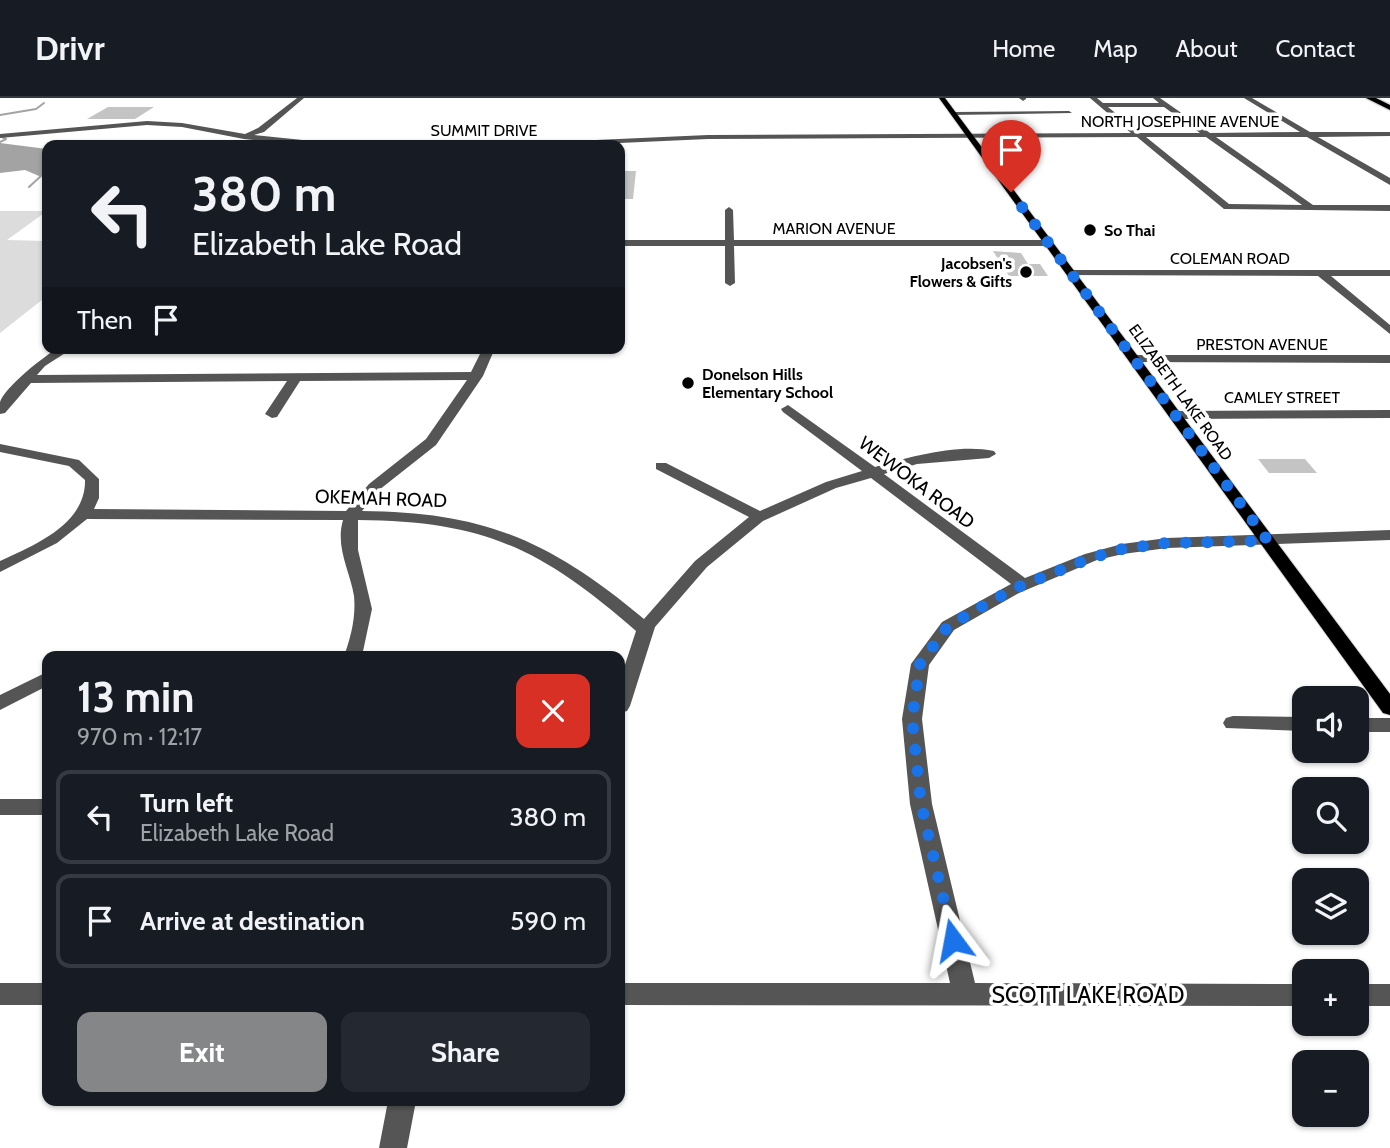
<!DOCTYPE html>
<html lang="en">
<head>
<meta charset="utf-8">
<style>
  :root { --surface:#171b24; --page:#242831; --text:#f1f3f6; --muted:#9ea1a6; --line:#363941; --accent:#858687 }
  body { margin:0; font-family:Cabin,sans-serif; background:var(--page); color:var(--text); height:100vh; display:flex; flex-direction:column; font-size:26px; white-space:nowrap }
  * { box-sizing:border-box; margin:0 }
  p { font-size:23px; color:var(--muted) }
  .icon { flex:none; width:38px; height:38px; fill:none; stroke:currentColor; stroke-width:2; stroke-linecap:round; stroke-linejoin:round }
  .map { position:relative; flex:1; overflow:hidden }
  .side { position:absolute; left:42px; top:553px; width:583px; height:455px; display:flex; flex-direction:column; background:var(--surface); border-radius:14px; box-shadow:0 2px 5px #0004 }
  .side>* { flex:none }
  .top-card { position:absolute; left:42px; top:42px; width:583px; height:214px; border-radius:14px; box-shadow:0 2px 5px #0004; background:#171b24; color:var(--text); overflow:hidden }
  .buttons { position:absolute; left:1292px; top:588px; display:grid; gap:14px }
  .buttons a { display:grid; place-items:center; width:77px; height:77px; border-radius:14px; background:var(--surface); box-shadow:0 2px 5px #0004; font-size:35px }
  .pin { position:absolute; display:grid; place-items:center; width:60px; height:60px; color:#fff; margin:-72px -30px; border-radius:50% 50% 50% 0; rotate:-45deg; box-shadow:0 0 7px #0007 }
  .pin .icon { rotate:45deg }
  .me { position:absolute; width:77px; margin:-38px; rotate:347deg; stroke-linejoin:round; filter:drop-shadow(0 0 5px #0008) }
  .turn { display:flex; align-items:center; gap:24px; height:147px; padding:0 35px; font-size:32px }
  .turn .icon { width:91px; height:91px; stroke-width:2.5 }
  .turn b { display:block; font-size:49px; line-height:60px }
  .then { display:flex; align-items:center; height:66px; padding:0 35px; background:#0003; gap:14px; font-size:26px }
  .round { display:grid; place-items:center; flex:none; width:74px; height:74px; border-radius:14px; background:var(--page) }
  .head { display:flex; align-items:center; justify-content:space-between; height:119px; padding:0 35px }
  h1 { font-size:42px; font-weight:800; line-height:52px }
  .button { display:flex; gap:14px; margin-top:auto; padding:14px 35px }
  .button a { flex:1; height:80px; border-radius:14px; background:var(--accent); color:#fff; font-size:28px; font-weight:800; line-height:80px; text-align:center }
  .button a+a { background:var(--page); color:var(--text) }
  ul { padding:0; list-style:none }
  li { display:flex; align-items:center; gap:21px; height:94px; margin:0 14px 10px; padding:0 21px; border:4px solid var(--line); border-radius:14px }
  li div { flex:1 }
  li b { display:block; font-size:26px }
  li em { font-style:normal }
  header { display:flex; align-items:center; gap:42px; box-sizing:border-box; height:98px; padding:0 35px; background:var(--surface); border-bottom:2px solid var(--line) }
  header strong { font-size:33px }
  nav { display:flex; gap:38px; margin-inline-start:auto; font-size:24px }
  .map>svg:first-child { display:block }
  .green { fill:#dcdcdc }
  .water { fill:#a3a3a3 }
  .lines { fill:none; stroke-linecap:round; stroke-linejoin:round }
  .stream { stroke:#a3a3a3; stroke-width:2 }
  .building { fill:#c4c4c4 }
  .major-casing { stroke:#dbdbdb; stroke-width:2 }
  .highway-casing { stroke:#dbdbdb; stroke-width:3 }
  .minor { fill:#555; fill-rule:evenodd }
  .major { fill:#000; fill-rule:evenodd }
  .highway { fill:#000; fill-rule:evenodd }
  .route { stroke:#1a73e8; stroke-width:12; stroke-dasharray:0 21.6 }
  .poi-dot { fill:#000; stroke:#fff; stroke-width:2.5 }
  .labels { text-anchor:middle; stroke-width:7; stroke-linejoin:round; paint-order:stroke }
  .far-street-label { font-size:16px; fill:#000; stroke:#fff }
  .far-poi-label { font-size:16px; font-weight:bold; fill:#000; stroke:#fff; text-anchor:start }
  .street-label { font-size:19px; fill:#000; stroke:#fff }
  .near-street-label { font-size:23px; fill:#000; stroke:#fff }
</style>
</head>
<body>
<header>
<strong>Drivr</strong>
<nav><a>Home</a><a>Map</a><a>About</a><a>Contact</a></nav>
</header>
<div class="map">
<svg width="1390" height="1050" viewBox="0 0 1390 1050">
  <rect width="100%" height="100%" fill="#fff"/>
  <path class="green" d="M0,113H47L7,142L47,143V198L0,235Z"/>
  <path class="water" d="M0,45L47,51V76L39,78L25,72L0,75Z"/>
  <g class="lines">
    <path class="stream" d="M0,17L36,11L44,5
      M0,44L6,41L2,39
      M29,89L42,77"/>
  </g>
  <path class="building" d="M108,9H154L135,21H87Z
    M620,73H636L633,101H620Z
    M993,153L1021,155L1028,166H1040L1048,178H1009Z
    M1258,361H1305L1317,375H1269Z"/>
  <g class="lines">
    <g class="major-casing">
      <path id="major" d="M939,0H945L1390,596V617L1383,615Z"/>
    </g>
    <g class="highway-casing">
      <path id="highway" d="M1366,0H1376L1390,7V12Z"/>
    </g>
    <path class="minor" d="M297,0H304L264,34L254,37L322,44L574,43L708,37L1131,35L1090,0H1097L1103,5H1159L1153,0H1160L1210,35L1300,34L1244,0H1252L1310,34H1390V38L1318,39L1390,80V87L1307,39H1216L1313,107H1390V113L1224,111L1137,39L708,41L575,47H305L244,41L182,29L147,27L0,40V36L147,23L182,25L245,36L258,30ZM1108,9H1164L1200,35H1140ZM1146,39H1206L1302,107L1229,106Z
      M1019,0H1026V1L1023,3Z
      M953,14L1069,13L1072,15L951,17Z
      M729,109L733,112L734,142H1048L1053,145L1048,148H734L735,185L730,188L725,185V148H620V142H725V112Z
      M1071,172H1390V178H1331L1390,227V236L1318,178L1067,177V173Z
      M58,250H73L45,268L37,277L471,274L483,250H495L483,278L436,347L379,392L362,413C485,414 550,443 644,521L695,463L749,419L656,371V365H666L760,413L826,384L862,373L783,314L781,311L788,307L875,369C909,359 958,345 994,353L996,356L989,360L917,366L884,376L1025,480L1085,456L1122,446L1167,440L1390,432V442L1167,450L1123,456L1097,462L1019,495L954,532L929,567L922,621L932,706L975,885L1304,886V908L620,907V885H950L910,706L902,621L911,566L942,524L1011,486L871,380L836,390L763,423L707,469L655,529L630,608L627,613L620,615V582L636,533C542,451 485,423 358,422V452L372,511L362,558H344C351,539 356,519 354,498C350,473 335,449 343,422L87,421L57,445L0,474V463C35,447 86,426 85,382L69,368L0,354V346L79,362L99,381V400L94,411L346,413L369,386L426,341L467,282L300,283L277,319L272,320L265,316L287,283L31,285L5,315L0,316C0,312 0,308 0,304C5,289 43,259 58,250Z
      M1134,257H1390V265L1130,264V258Z
      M1390,312V320L1175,321L1168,317L1175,313Z
      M47,574V588L0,612V597Z
      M1233,618L1304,619V633L1226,630L1223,625L1226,620Z
      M1356,620H1390V634H1356Z
      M0,701H47V717H0Z
      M0,885H47V907H0Z
      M1356,886H1390V908H1356Z
      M388,1003H416L407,1050H379Z"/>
    <use href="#major" class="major"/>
    <use href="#highway" class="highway"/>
  </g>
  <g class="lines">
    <path class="route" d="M953,842L921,706L912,621L920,566L948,528L1013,491L1091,460L1122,451L1167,445L1268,443L1011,94"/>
  </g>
  <g class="poi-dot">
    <circle cx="1090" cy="132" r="7"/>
    <circle cx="1026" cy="174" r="7"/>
    <circle cx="688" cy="285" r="7"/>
  </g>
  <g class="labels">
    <g class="far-street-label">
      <text x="1180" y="29">NORTH JOSEPHINE AVENUE</text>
      <text x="484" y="38">SUMMIT DRIVE</text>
      <text x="834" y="136">MARION AVENUE</text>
      <text x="1230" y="166">COLEMAN ROAD</text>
      <text x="1262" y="252">PRESTON AVENUE</text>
      <text transform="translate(1181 294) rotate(54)" y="6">ELIZABETH LAKE ROAD</text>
      <text x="1282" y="305">CAMLEY STREET</text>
    </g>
    <g class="far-poi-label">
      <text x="1104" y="138">So Thai</text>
      <text x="1012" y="171" text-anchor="end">Jacobsen's<tspan x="1012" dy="18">Flowers &amp; Gifts</tspan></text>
      <text x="702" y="282">Donelson Hills<tspan x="702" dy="18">Elementary School</tspan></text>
    </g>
    <g class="street-label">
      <text transform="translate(917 384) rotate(37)" y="7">WEWOKA ROAD</text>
      <text transform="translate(381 400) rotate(2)" y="7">OKEMAH ROAD</text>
    </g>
    <g class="near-street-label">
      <text x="1088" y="905">SCOTT LAKE ROAD</text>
    </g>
  </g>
</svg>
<div class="buttons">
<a><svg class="icon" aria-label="sound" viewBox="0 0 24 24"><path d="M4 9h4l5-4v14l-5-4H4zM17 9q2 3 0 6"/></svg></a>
<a><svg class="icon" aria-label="search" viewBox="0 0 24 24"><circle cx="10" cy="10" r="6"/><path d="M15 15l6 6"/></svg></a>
<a><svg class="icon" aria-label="layers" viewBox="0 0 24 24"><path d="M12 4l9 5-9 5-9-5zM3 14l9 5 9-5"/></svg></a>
<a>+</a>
<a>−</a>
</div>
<div class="pin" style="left:1011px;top:94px;background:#d93025"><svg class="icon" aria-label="arrive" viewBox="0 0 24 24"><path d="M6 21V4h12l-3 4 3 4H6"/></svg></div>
<svg class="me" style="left:953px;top:842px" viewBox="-20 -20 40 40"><path d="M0-17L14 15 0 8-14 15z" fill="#1a73e8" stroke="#fff" stroke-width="4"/></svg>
<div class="top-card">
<div class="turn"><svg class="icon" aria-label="left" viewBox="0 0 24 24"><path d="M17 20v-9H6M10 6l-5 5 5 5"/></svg><div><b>380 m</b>Elizabeth Lake Road</div></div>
<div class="then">Then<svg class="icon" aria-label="arrive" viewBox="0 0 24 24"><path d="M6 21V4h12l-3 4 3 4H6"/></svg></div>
</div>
<section class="side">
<div class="head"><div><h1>13 min</h1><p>970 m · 12:17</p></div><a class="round" style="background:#d93025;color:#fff"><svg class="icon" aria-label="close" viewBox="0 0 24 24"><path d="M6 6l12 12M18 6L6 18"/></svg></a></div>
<ul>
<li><svg class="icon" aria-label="left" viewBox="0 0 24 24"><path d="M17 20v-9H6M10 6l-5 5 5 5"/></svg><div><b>Turn left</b><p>Elizabeth Lake Road</p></div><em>380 m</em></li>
<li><svg class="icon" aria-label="arrive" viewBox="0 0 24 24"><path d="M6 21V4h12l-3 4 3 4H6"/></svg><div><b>Arrive at destination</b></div><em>590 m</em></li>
</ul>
<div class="button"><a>Exit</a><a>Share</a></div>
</section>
</div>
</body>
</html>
